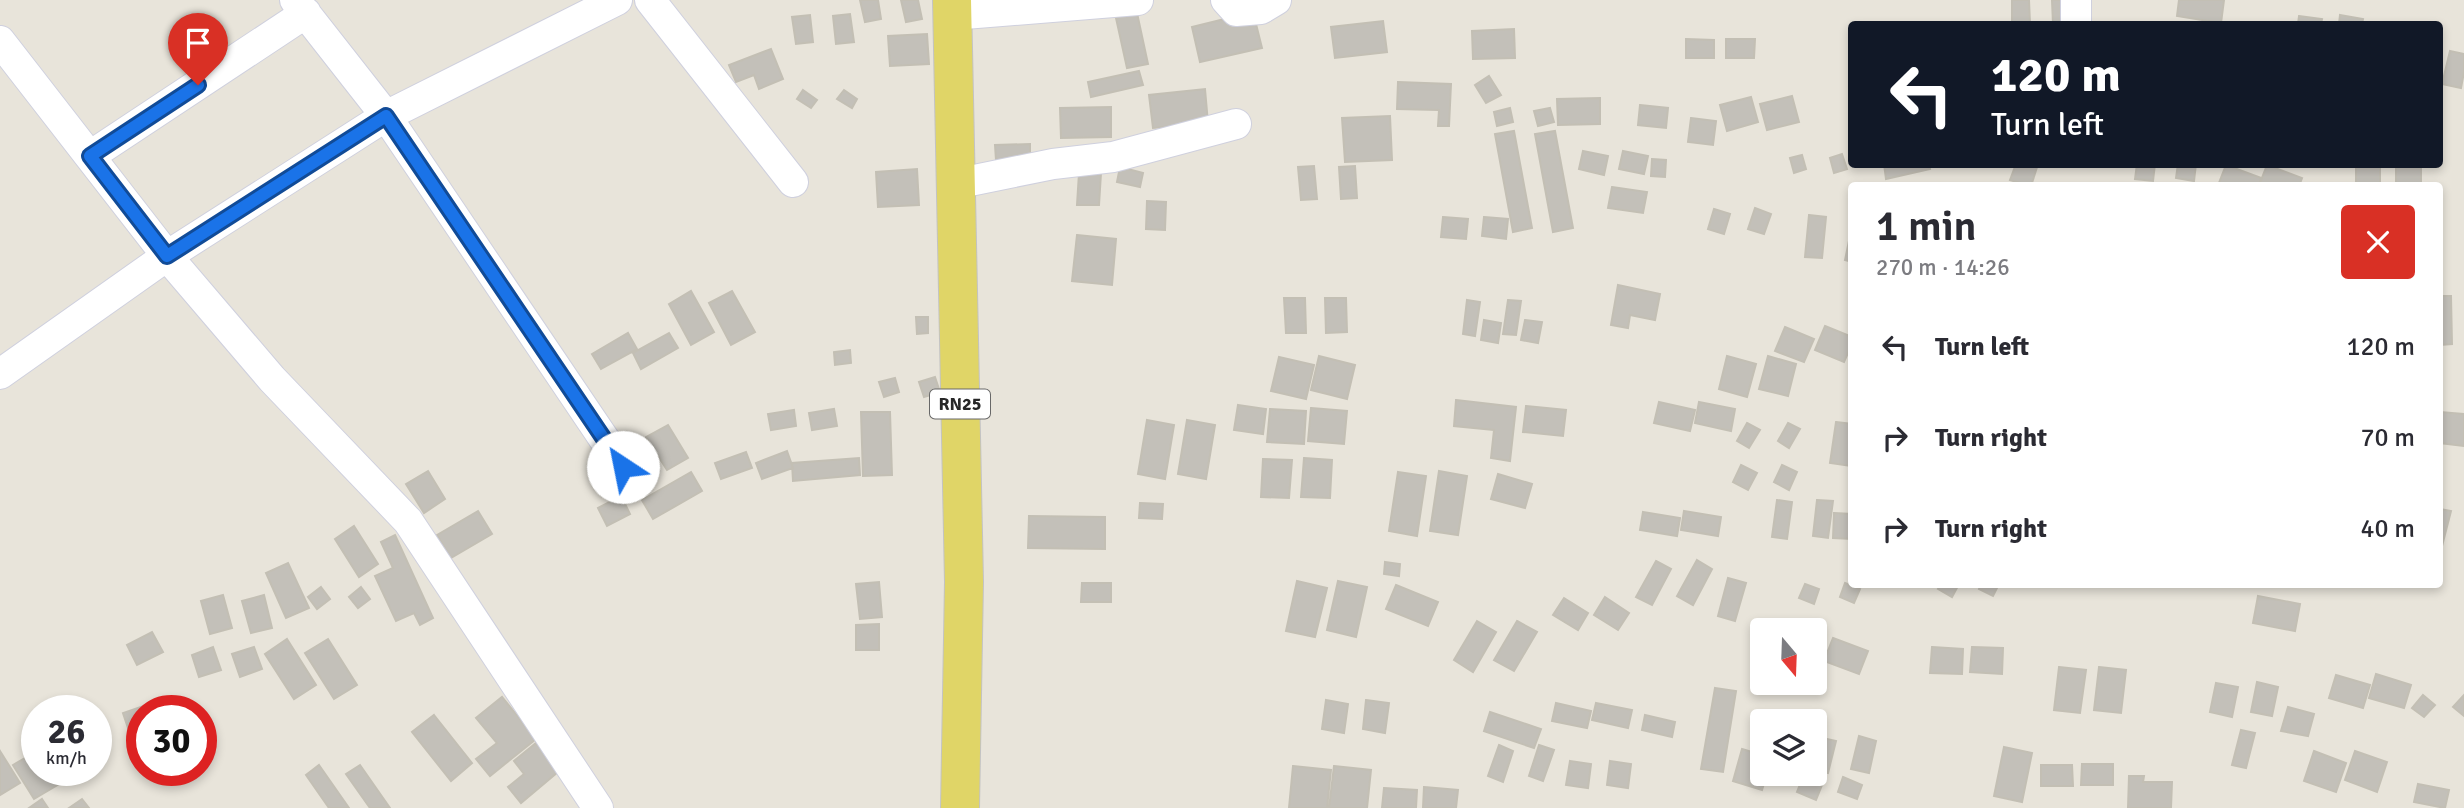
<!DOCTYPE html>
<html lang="en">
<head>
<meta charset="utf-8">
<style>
  :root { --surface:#fff; --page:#f2f2f3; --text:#2b2b33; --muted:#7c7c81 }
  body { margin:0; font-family:Signika,sans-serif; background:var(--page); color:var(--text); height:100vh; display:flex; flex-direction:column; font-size:26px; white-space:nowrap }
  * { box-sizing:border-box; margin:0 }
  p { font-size:23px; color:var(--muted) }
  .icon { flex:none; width:38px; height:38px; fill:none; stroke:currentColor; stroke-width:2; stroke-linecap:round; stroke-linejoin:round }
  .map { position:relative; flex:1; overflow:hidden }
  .side { position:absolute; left:1848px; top:182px; width:595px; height:406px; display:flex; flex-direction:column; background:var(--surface); border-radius:7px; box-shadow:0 4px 10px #0003 }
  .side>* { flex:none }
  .top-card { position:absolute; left:1848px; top:21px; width:595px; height:147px; border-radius:7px; box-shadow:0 4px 10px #0003; background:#111827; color:#fff; overflow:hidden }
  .needle { width:46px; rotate:161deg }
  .controls { position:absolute; left:1750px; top:618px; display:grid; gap:14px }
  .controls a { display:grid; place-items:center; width:77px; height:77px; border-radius:7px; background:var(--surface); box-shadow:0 4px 10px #0003; font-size:35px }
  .speed { position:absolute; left:21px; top:695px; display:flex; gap:14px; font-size:35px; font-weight:700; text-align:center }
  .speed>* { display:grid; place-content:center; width:91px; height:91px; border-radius:50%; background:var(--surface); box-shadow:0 4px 10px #0003; line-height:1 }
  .speed small { font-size:18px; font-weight:400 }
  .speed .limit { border:10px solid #d22; background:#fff; color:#111 }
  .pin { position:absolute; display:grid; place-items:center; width:60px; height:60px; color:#fff; margin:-72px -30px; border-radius:50% 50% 50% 0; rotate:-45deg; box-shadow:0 0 7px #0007 }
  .pin .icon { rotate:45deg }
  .me { position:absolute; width:77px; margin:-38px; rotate:326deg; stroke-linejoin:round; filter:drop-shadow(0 0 5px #0008) }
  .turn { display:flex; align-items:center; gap:24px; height:147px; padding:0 28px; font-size:32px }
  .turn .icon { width:91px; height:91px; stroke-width:2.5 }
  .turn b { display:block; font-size:49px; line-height:60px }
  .round { display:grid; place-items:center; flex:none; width:74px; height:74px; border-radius:7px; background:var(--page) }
  .overview { display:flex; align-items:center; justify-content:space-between; height:119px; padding:0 28px }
  h1 { font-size:42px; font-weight:600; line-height:52px }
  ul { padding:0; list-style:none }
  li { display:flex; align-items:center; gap:21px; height:91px; padding:0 28px }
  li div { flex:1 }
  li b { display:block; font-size:26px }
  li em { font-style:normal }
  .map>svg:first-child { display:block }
  .building { fill:#c3c0b9; stroke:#c3bfb4; stroke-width:2 }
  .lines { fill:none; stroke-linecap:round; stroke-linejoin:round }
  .minor-casing { stroke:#cfd0de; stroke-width:32 }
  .major-casing { stroke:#c3c3c3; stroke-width:40 }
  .minor { stroke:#fff; stroke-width:30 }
  .major { stroke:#e0d567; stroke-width:38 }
  .route-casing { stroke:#114b97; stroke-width:18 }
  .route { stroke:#1a73e8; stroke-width:12 }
  .labels { text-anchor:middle; stroke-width:7; stroke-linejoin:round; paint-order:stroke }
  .shield { fill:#fff; stroke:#686868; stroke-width:2 }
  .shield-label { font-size:18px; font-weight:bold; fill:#272727 }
</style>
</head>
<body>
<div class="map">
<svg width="2464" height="808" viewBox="0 0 2464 808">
  <rect width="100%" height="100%" fill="#e8e4da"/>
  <path class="building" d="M860,0H878L881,19L865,22Z
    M901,0H918L922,19L906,22Z
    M2012,0H2029L2030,24H2012Z
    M2052,0H2070L2071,24H2053Z
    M2179,0H2224L2221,23L2177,16Z
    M1253,12L1262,48L1200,62L1192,27Z
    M1137,13L1148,64L1127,68L1116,18Z
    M850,14L854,42L836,44L833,16Z
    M810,15L813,42L796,44L792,17Z
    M2340,15L2363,19L2362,24H2339Z
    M2299,16L2322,19L2321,24H2298Z
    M1383,21L1387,52L1335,58L1331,27Z
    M1514,29L1515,58L1473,59L1472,31Z
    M927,34L929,64L890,66L888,36Z
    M1686,39L1714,40V58H1686Z
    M1726,39H1755L1754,58H1726Z
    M771,49L783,79L759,89L754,75L736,82L729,65Z
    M2450,51L2464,54V72L2461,88L2442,84Z
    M1139,71L1143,85L1091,97L1088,82Z
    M1489,76L1501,95L1486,103L1475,85Z
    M1398,82L1451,84L1449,126H1438L1439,110L1397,109Z
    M1205,89L1208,123L1153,128L1149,95Z
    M803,90L817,100L811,108L797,99Z
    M844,90L857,99L852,108L837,99Z
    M1792,96L1799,122L1767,130L1760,104Z
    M1751,97L1758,122L1727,131L1720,105Z
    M1600,98V124L1558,125L1557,99Z
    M1640,105L1668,108L1666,128L1638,125Z
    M1111,107V137L1061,138L1060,108Z
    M1510,108L1513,122L1497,126L1494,112Z
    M1550,108L1554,122L1538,126L1534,111Z
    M1390,116L1392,160L1345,162L1342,118Z
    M1691,118L1716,121L1713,145L1688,142Z
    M1514,131L1532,228L1513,232L1495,134Z
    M1555,131L1573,228L1553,232L1535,134Z
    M1030,144V160H996L995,145Z
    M1583,151L1608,156L1604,175L1579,169Z
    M1623,151L1648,156L1644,174L1619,169Z
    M1842,154L1847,169L1834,173L1830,158Z
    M1802,155L1806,169L1794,173L1790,158Z
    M1652,159L1666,160L1665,177L1651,176Z
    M1884,164H1929L1930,169L1886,179Z
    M2016,164H2038L2031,186L2010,180Z
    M2137,164H2155L2153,181L2135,179Z
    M2178,164H2196L2194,181L2176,178Z
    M2356,164H2380V186H2356Z
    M2396,164H2421V186H2396Z
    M2226,165L2261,178L2259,186H2227L2219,183Z
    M2267,165L2302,178L2299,186H2268L2260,183Z
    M1314,166L1317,199L1301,200L1298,167Z
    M1355,166L1357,198L1341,199L1339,167Z
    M1120,167L1143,173L1140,187L1117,182Z
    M917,169L919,205L878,207L876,172Z
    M1079,173H1101L1099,205H1077Z
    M1612,187L1647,192L1643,213L1608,208Z
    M1147,201L1166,202L1165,230L1146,229Z
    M1755,208L1771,214L1764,234L1748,229Z
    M1714,209L1730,214L1724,234L1708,229Z
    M1809,215L1826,217L1822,258L1805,257Z
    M1443,217L1468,219L1466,239L1441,237Z
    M1484,217L1508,219L1506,239L1482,236Z
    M1077,235L1116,239L1112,285L1072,281Z
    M1850,236L1852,237V262L1845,260Z
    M1618,285L1660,294L1655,320L1630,315L1628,328L1611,325Z
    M691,291L714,332L691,345L669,304Z
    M732,291L755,332L731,345L709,303Z
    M2440,296H2451L2452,344L2440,345Z
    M1284,298H1305L1306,333H1286Z
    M1325,298H1346L1347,332L1326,333Z
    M1467,300L1480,302L1475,336L1463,334Z
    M1508,300L1521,301L1516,335L1503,334Z
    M916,317H928V333L917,334Z
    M1484,320L1501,323L1498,343L1481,340Z
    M1525,320L1542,322L1538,343L1521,340Z
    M1825,326L1852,337V344L1844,362L1815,350Z
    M1785,327L1814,339L1804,362L1775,351Z
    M628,333L637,349L601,369L592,354Z
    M669,333L678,348L641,369L633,353Z
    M850,350L851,363L835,365L834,352Z
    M1319,356L1355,365L1347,399L1311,390Z
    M1727,356L1756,364L1747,397L1719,389Z
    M1768,356L1796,364L1788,396L1759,389Z
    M1279,357L1314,365L1306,399L1271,391Z
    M935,377L940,392L924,397L919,382Z
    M895,378L899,392L884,397L879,382Z
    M1456,400L1516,407L1510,461L1491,458L1494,430L1454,426Z
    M1659,402L1695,410L1690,431L1654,423Z
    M1699,402L1735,409L1731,431L1695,423Z
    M1238,405L1266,409L1263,434L1234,430Z
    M1526,406L1566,410L1563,436L1523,432Z
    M1311,408L1347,411L1344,444L1308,441Z
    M834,409L837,426L812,430L809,413Z
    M1270,409L1306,411L1304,444L1267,442Z
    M794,410L796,426L771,430L768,414Z
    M861,412H890L892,475L863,476Z
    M2440,412L2464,414V446L2440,443Z
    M1147,420L1174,425L1165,479L1138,474Z
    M1187,420L1215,425L1206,479L1178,474Z
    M1836,422L1852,424V466L1830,463Z
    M1747,423L1760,430L1749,448L1737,441Z
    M1788,423L1800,429L1789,448L1778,441Z
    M668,425L688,458L667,470L646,437Z
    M787,451L793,468L762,479L756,463Z
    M746,452L752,468L721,479L715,463Z
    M859,458L860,475L793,481L792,463Z
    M1304,458L1332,460L1330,498L1301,497Z
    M1263,459L1292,460L1289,498L1261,497Z
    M1741,465L1757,473L1748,490L1733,482Z
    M1782,465L1797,472L1789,490L1774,482Z
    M428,471L445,499L424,513L406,484Z
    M1439,471L1467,476L1458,535L1430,531Z
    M691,472L702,491L653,519L642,500Z
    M1398,472L1426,476L1417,536L1389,531Z
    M1498,474L1532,484L1525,508L1491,499Z
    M621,496L630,514L607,526L598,508Z
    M1777,500L1792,502L1787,539L1772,537Z
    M1817,500L1833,501L1828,538L1813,536Z
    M1140,503L1163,504L1162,519L1139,518Z
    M2440,509L2451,511L2441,550H2440Z
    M478,511L492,534L451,558L437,535Z
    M1684,511L1721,517L1718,536L1681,530Z
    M1643,512L1680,518L1677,536L1640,530Z
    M1834,513L1852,514V539L1833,538Z
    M1029,516L1105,517V549L1028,548Z
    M354,526L378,564L359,577L335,539Z
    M395,535L433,618L420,625L414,613L396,621L375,576L393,568L381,542Z
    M1697,560L1712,569L1693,605L1677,596Z
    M1656,561L1671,569L1652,605L1636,597Z
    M1385,562L1400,564L1399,576L1384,574Z
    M288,563L309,608L286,618L266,573Z
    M1728,578L1746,583L1735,621L1718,616Z
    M1297,581L1327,588L1315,637L1286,631Z
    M1338,581L1367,587L1356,637L1327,630Z
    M879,582L882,617L860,619L856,584Z
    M1082,583H1111V602H1081Z
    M1845,583L1860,589L1854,603L1840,597Z
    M1805,584L1819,589L1814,604L1799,598Z
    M1941,584H1959L1952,597L1938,589Z
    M1981,584H1999L1993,596L1979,589Z
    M1396,585L1438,602L1428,626L1386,609Z
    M321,587L330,599L317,609L308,597Z
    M361,587L370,599L358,608L349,597Z
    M223,595L232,628L210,634L201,601Z
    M264,595L272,628L251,633L242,601Z
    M2258,596L2300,604L2295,631L2253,623Z
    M1605,597L1629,613L1618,630L1594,615Z
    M1564,598L1588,613L1578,630L1553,615Z
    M1477,621L1496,632L1473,672L1454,660Z
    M1517,621L1537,632L1514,671L1494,660Z
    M879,624V650H856V625Z
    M152,632L163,652L137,665L127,645Z
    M1833,638L1868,651L1859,674L1824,661Z
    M287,639L316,685L294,699L265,654Z
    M328,639L357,685L334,699L305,653Z
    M1815,646L1827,651L1819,674L1815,673Z
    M213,647L221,670L199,677L192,655Z
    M254,647L262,669L240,677L232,654Z
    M1932,647L1963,649L1962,674L1930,673Z
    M1972,647L2003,648L2002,674L1970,672Z
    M2059,667L2086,670L2080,713L2054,710Z
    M2099,667L2126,670L2121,713L2094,710Z
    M2376,674L2411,685L2404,708L2369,698Z
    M2336,675L2370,685L2363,708L2329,698Z
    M2257,682L2278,687L2272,716L2251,712Z
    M2216,683L2238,687L2232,717L2210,712Z
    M1715,688L1736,691L1723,772L1701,769Z
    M2423,695L2435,705L2424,717L2412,708Z
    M2464,695V716L2453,707Z
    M502,697L536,739L490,776L476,759L497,743L476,718Z
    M161,700L165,710H142V737L132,740L123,713Z
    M1326,700L1348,704L1344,733L1322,729Z
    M1366,700L1389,703L1385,733L1363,729Z
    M1556,703L1591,711L1587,728L1552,721Z
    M1596,703L1632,710L1628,728L1592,720Z
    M2288,707L2314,714L2308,736L2281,731Z
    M1490,712L1541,729L1534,748L1484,731Z
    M434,715L472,763L451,781L412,732Z
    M1645,715L1675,722L1672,737L1642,730Z
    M2241,730L2255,733L2246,768L2232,765Z
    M1859,736L1876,741L1869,773L1851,769Z
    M1818,737L1836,741L1828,773L1815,770V751Z
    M536,743L559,771L521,803L508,787L524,774L514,761Z
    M1499,745L1513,751L1503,782L1488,776Z
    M1539,745L1554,750L1543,781L1529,776Z
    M2004,747L2032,753L2022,802L1994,796Z
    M1742,749L1762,755V774H1767L1762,790L1733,781Z
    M0,751L20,783L0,795Z
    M37,751V770H53L61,783L34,799L13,765Z
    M2314,751L2346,763L2336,792L2304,781Z
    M2355,751L2387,762L2377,792L2345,780Z
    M1570,761L1591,764L1588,788L1566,785Z
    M1610,761L1631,764L1628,788L1607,785Z
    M2082,764H2113V785H2081Z
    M319,765L349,808H329L306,775Z
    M360,765L390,808H370L346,774Z
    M2041,765H2072L2073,786H2041Z
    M1293,766L1331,770L1327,808H1289Z
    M1334,766L1371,770L1367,808H1329Z
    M2129,776H2144L2143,782H2172L2171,808H2128Z
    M1803,777L1822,785L1816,800L1797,792Z
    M1843,777L1862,785L1857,799L1838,792Z
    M2418,784L2449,790L2445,808L2414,802Z
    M1424,787L1458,790L1456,808H1423Z
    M1384,788L1417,790L1416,808H1382Z
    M42,799L48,808H29Z
    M82,799L89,808H69Z"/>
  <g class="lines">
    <g class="minor-casing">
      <path id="minor" d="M295,0L386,116L623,467
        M650,0L793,182
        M1226,0L1236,11L1261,9L1276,0
        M2076,0V24
        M952,15L1138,0
        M0,41L167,256L272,379L408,521L598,808
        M90,156L306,13
        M955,184L1053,164L1113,157L1236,124
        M0,374L167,256L386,116L617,0"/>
    </g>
    <g class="major-casing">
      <path id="major" d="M952,0L964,582L960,808"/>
    </g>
    <use href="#minor" class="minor"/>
    <use href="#major" class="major"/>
  </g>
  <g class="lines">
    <g class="route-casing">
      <path id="route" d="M198,85L90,156L167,256L386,116L623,467"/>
    </g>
    <use href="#route" class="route"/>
  </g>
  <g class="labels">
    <rect class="shield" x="930" y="389.5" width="60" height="29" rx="5"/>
    <g class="shield-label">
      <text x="960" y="410">RN25</text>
    </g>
  </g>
</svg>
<div class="controls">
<a><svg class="needle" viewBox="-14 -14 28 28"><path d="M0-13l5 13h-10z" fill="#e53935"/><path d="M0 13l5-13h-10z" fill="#7c7c81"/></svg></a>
<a><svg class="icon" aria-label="layers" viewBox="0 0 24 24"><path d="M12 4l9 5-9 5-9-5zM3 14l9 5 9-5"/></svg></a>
</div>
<div class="speed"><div>26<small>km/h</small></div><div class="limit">30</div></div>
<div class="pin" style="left:198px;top:85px;background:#d93025"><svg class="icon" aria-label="arrive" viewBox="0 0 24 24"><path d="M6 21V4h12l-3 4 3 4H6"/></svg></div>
<svg class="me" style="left:623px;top:467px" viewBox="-20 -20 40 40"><circle r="19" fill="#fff"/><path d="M0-13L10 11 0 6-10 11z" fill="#1a73e8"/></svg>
<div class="top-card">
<div class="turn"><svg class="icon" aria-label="left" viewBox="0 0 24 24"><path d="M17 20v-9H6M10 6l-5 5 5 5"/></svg><div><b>120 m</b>Turn left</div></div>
</div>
<section class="side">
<div class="overview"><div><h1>1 min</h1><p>270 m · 14:26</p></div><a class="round" style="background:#d93025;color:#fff"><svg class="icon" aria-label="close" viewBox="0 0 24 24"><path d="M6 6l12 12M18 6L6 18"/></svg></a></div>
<ul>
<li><svg class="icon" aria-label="left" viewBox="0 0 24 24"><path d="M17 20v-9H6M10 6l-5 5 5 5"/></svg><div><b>Turn left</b></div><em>120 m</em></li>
<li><svg class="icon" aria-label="right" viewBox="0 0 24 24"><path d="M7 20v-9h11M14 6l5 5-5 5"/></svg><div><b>Turn right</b></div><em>70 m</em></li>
<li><svg class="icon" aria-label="right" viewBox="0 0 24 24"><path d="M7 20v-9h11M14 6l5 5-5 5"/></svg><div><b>Turn right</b></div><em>40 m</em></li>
</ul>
</section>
</div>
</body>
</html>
